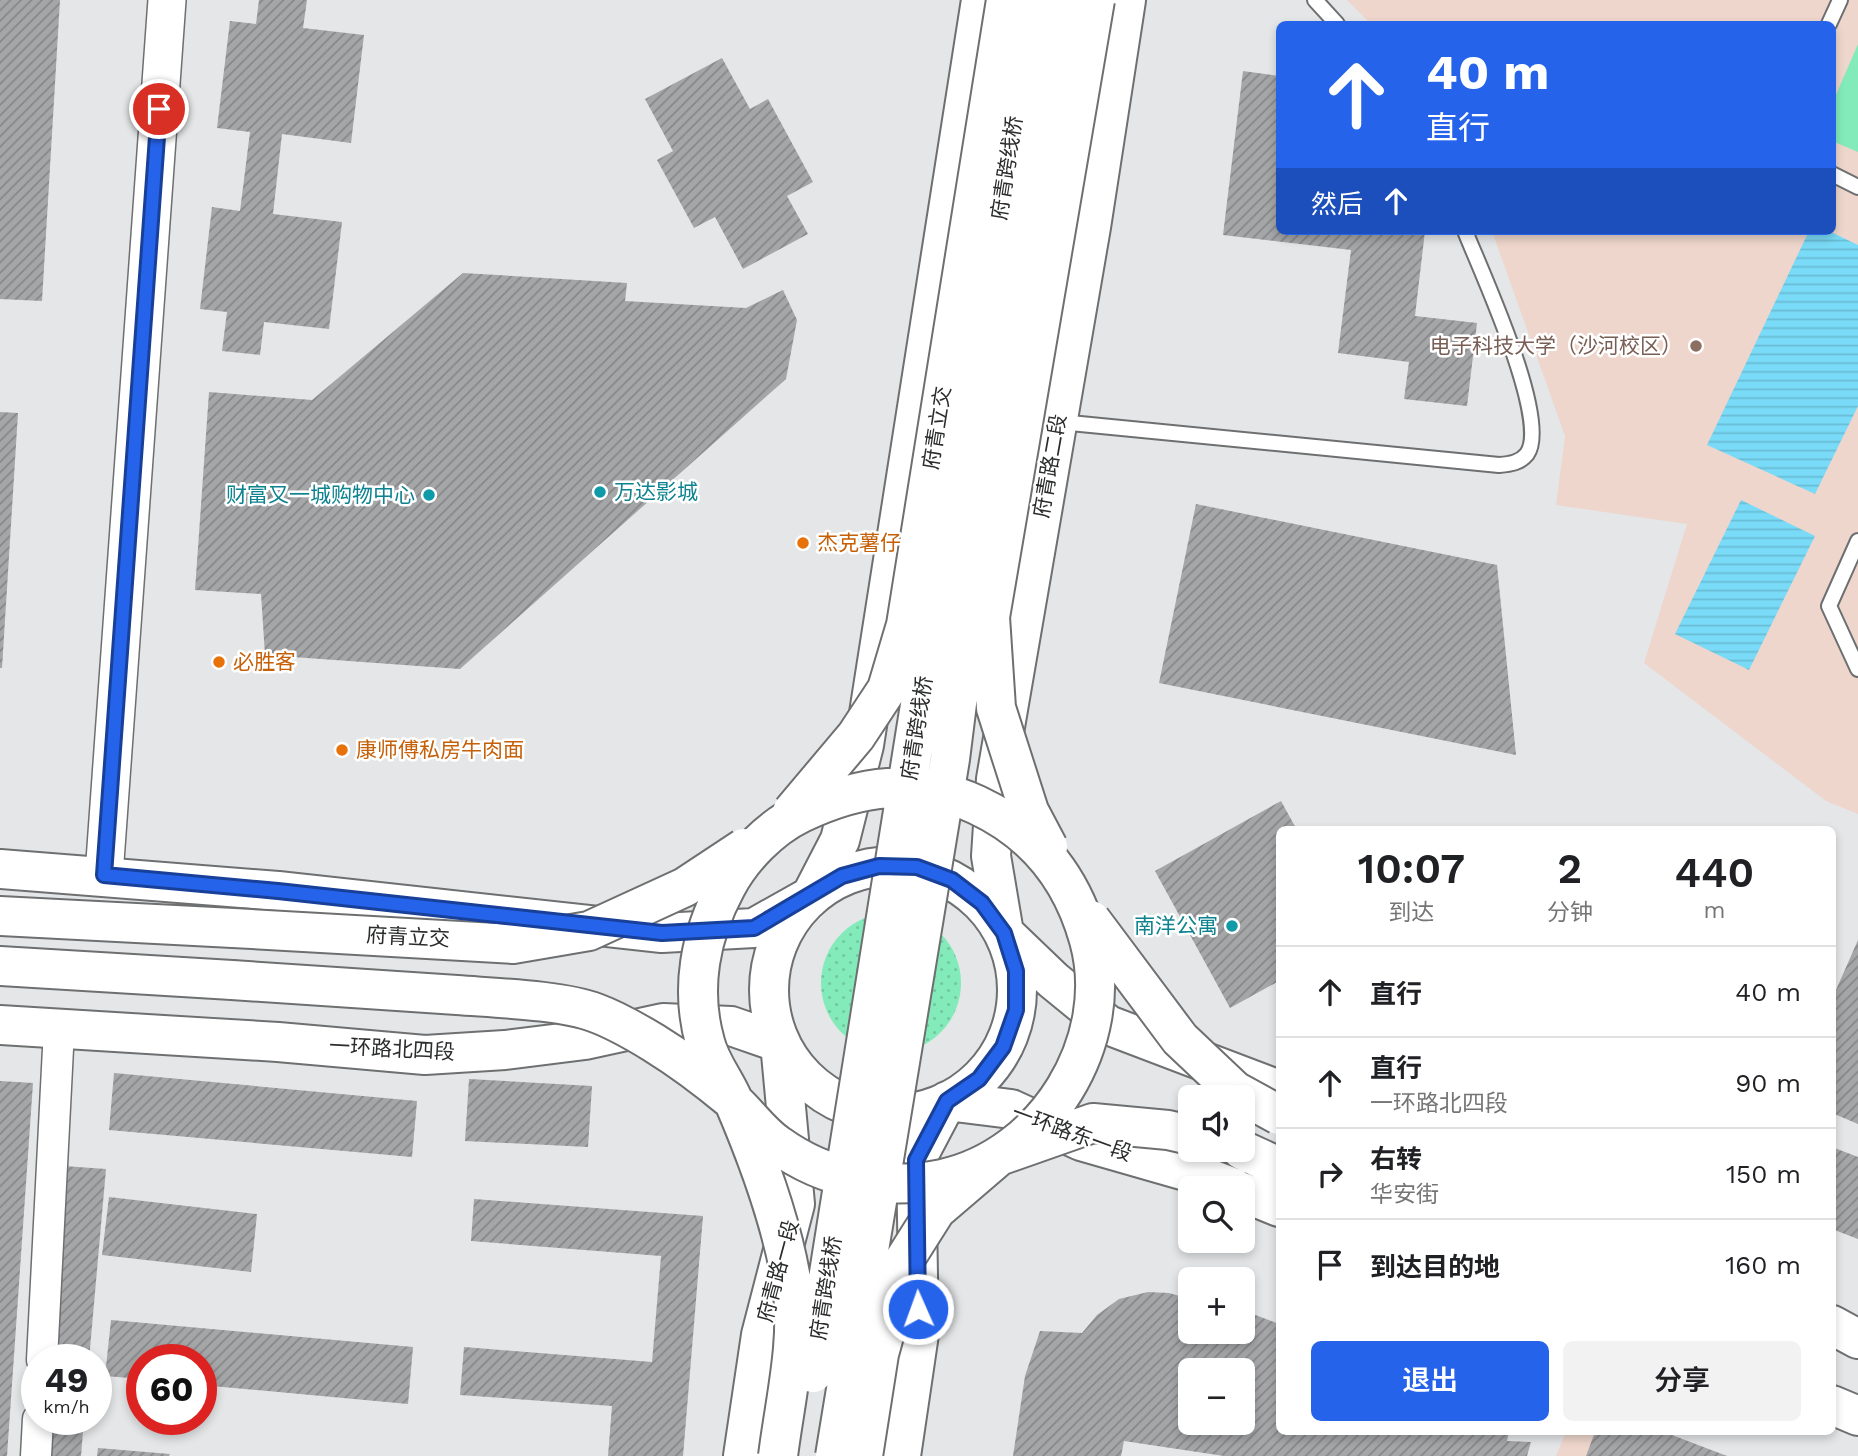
<!DOCTYPE html>
<html lang="zh">
<head>
<meta charset="utf-8">
<style>
  :root { --surface:#fff; --page:#f2f2f2; --text:#202124; --muted:#757577; --line:#e0e0e0; --accent:#2563eb }
  body { margin:0; font-family:"Work Sans","Noto Sans SC",sans-serif; background:var(--page); color:var(--text); height:100vh; display:flex; flex-direction:column; font-size:26px; white-space:nowrap }
  * { box-sizing:border-box; margin:0 }
  p { font-size:23px; color:var(--muted) }
  .icon { flex:none; width:38px; height:38px; fill:none; stroke:currentColor; stroke-width:2; stroke-linecap:round; stroke-linejoin:round }
  .map { position:relative; flex:1; overflow:hidden }
  .side { position:absolute; left:1276px; top:826px; width:560px; height:609px; display:flex; flex-direction:column; background:var(--surface); border-radius:10px; box-shadow:0 4px 10px #0003 }
  .side>* { flex:none }
  .top-card { position:absolute; left:1276px; top:21px; width:560px; height:214px; border-radius:10px; box-shadow:0 4px 10px #0003; background:#2563eb; color:#fff; overflow:hidden }
  .controls { position:absolute; left:1178px; top:1085px; display:grid; gap:14px }
  .controls a { display:grid; place-items:center; width:77px; height:77px; border-radius:10px; background:var(--surface); box-shadow:0 4px 10px #0003; font-size:35px }
  .speed { position:absolute; left:21px; top:1344px; display:flex; gap:14px; font-size:35px; font-weight:700; text-align:center }
  .speed>* { display:grid; place-content:center; width:91px; height:91px; border-radius:50%; background:var(--surface); box-shadow:0 4px 10px #0003; line-height:1 }
  .speed small { font-size:18px; font-weight:400 }
  .speed .limit { border:10px solid #d22; background:#fff; color:#111 }
  .pin { position:absolute; display:grid; place-items:center; width:60px; height:60px; color:#fff; margin:-30px; border:4px solid #fff; border-radius:50%; box-shadow:0 2px 7px #0007 }
  .me { position:absolute; width:77px; margin:-38px; rotate:358deg; stroke-linejoin:round; filter:drop-shadow(0 0 5px #0008) }
  .turn { display:flex; align-items:center; gap:24px; height:147px; padding:0 35px; font-size:32px }
  .turn .icon { width:91px; height:91px; stroke-width:2.5 }
  .turn b { display:block; font-size:49px; line-height:60px }
  .then { display:flex; align-items:center; height:66px; padding:0 35px; background:#0003; gap:14px; font-size:26px }
  .eta { display:flex; justify-content:space-evenly; align-items:center; height:119px; text-align:center }
  .eta b { font-size:42px; font-weight:600; line-height:49px }
  .button { display:flex; gap:14px; margin-top:auto; padding:14px 35px }
  .button a { flex:1; height:80px; border-radius:10px; background:var(--accent); color:#fff; font-size:28px; font-weight:600; line-height:80px; text-align:center }
  .button a+a { background:var(--page); color:var(--text) }
  ul { padding:0; list-style:none }
  li { display:flex; align-items:center; gap:21px; height:91px; padding:0 35px; border-top:2px solid var(--line) }
  li div { flex:1 }
  li b { display:block; font-size:26px }
  li em { font-style:normal }
  .map>svg:first-child { display:block }
  .education { fill:#eed6cc }
  .grass { fill:url(#grass-dots) }
  .pitch { fill:#83ebb9 }
  .water { fill:url(#water-rules) }
  .building { fill:url(#building-hatch); fill-rule:evenodd }
  .lines { fill:none; stroke-linecap:round; stroke-linejoin:round }
  .service-casing { stroke:#6e6f70; stroke-width:18 }
  .minor-casing { stroke:#6e6f70; stroke-width:33 }
  .tertiary-casing { stroke:#6e6f70; stroke-width:40 }
  .primary-casing { stroke:#6e6f70; stroke-width:42 }
  .service { stroke:#fff; stroke-width:14 }
  .minor { stroke:#fff; stroke-width:30 }
  .tertiary { stroke:#fff; stroke-width:37 }
  .primary { stroke:#fff; stroke-width:38 }
  .primary-bridge-casing { stroke:#6e6f70; stroke-width:42; stroke-linecap:butt }
  .primary-bridge { stroke:#fff; stroke-width:38 }
  .route-casing { stroke:#184099; stroke-width:18 }
  .route { stroke:#2563eb; stroke-width:12 }
  .education-dot { fill:#8d6e63; stroke:#fff; stroke-width:2.5 }
  .culture-dot { fill:#0f9aa8; stroke:#fff; stroke-width:2.5 }
  .food-dot { fill:#e8710a; stroke:#fff; stroke-width:2.5 }
  .labels { text-anchor:middle; stroke-width:5; stroke-linejoin:round; paint-order:stroke }
  .street-label { font-size:21px; fill:#2b2c2c; stroke:#fff }
  .education-label { font-size:21px; fill:#785e54; stroke:#fff; text-anchor:end }
  .culture-label { font-size:21px; fill:#0d838f; stroke:#fff; text-anchor:end }
  .food-label { font-size:21px; fill:#c56008; stroke:#fff; text-anchor:start }
</style>
</head>
<body>
<div class="map">
<svg width="1858" height="1456" viewBox="0 0 1858 1456">
  <defs>
    <pattern id="grass-dots" width="8" height="8" patternUnits="userSpaceOnUse" patternTransform="scale(1.75)"><rect width="8" height="8" fill="#83ebb9"/><path d="M2 2h.1M6 6h.1" fill="none" stroke="#71ca9f" stroke-width="1.8" stroke-linecap="round"/></pattern>
    <pattern id="water-rules" width="6" height="5" patternUnits="userSpaceOnUse" patternTransform="scale(1.75)"><rect width="6" height="5" fill="#79dbf7"/><path d="M0 2.5h6" fill="none" stroke="#69bcd4"/></pattern>
    <pattern id="building-hatch" width="6" height="6" patternUnits="userSpaceOnUse" patternTransform="scale(1.75)"><rect width="6" height="6" fill="#a5a6a8"/><path d="M-1 1l2-2M0 6l6-6M5 7l2-2" fill="none" stroke="#878789"/></pattern>
  </defs>
  <rect width="100%" height="100%" fill="#e4e6e7"/>
  <path class="education" d="M1347,0H1858V814L1826,801L1644,663L1687,524L1556,505L1565,436L1492,231H1832V24H1371Z
    M1566,1432H1664L1727,1456H1556Z"/>
  <path class="grass" d="M821 983a70 70 0 1 1 140 0a70 70 0 1 1-140 0Z"/>
  <path class="pitch" d="M1858,44V152L1832,141V104Z"/>
  <path class="water" d="M1809,231H1829L1858,245V406L1815,494L1707,445Z
    M1741,500L1815,536L1749,670L1675,634Z"/>
  <path class="building" d="M0,0H60L42,301L0,299Z
    M259,0H307L303,28L364,35L351,143L282,134L273,214L342,222L329,329L264,322L260,355L222,351L227,312L200,309L212,207L240,211L250,132L217,128L230,21L256,24Z
    M722,58L750,109L768,99L813,182L787,196L808,234L743,269L715,217L694,228L657,160L673,151L645,99Z
    M1243,71L1279,76V231H1425L1415,316L1477,323L1467,406L1404,399L1409,362L1338,353L1351,250L1223,235Z
    M463,273L627,283L625,301L746,308L783,290L797,320L786,379L460,669L265,655L261,594L195,590L209,392L312,400Z
    M0,412L18,413L2,668H0Z
    M1196,504L1497,565L1516,755L1159,683Z
    M1281,801L1297,830H1279V981L1230,1008L1155,871Z
    M1858,940V1124L1832,1113V999Z
    M114,1073L417,1101L412,1157L109,1130Z
    M469,1079L592,1086L588,1147L465,1141Z
    M0,1081L33,1083L7,1456H0Z
    M1832,1147L1858,1157V1239L1832,1229Z
    M64,1166L106,1169L89,1360H47Z
    M109,1197L257,1214L251,1272L102,1255Z
    M474,1199L703,1216L683,1456H608L612,1406L460,1395L464,1347L652,1362L661,1256L471,1241Z
    M1148,1292L1169,1293L1190,1299V1332H1242V1310L1279,1324V1432H1509L1507,1441L1531,1442L1527,1456H1224L1124,1441L1121,1456H1013L1025,1376L1040,1331L1082,1333L1097,1315L1119,1299ZM1190,1370H1242V1423H1190Z
    M111,1320L413,1347L408,1404L201,1385V1360H142V1379L105,1376Z
    M41,1419H84L81,1456H38Z
    M1595,1432H1664L1727,1456H1586Z
    M98,1448L170,1454L169,1456H97Z"/>
  <g class="lines">
    <g class="service-casing">
      <path id="service" d="M1315,0L1337,24
        M1829,24L1840,0
        M1832,174L1858,187
        M1060,422L1499,465C1510,464 1520,463 1527,454C1551,421 1480,269 1465,231
        M1858,541L1829,606L1858,669"/>
    </g>
    <g class="minor-casing">
      <path id="minor" d="M42,1360L59,1029
        M36,1456L38,1419"/>
    </g>
    <g class="tertiary-casing">
      <path id="tertiary" d="M104,875L167,0"/>
    </g>
    <g class="primary-casing">
      <path id="primary" d="M1126,0L1091,227L996,779L991,856L1004,933L1053,980L1108,1025L1279,1090
        M769 990a124 124 0 1 1 248 0a124 124 0 1 1-248 0Z
        M0,869L278,891L662,933L754,928L811,896L840,840L864,745L981,0
        M0,916L233,928
        M0,966L232,980
        M0,1025L278,1042L425,1055L505,1050L585,1040L663,1023L731,1026L780,1043L795,1204L761,1335L743,1456
        M1242,1150L1279,1167
        M1242,1192L1279,1207
        M1832,1325L1858,1339
        M1832,1405L1858,1416
        M901,1456L919,1334L916,1160L947,1101L1011,1109L1081,1141L1203,1176L1234,1188"/>
    </g>
    <use href="#service" class="service"/>
    <use href="#minor" class="minor"/>
    <use href="#tertiary" class="tertiary"/>
    <use href="#primary" class="primary"/>
    <g class="primary-bridge-casing">
      <path id="primary-bridge" d="M792,812L856,736L887,689L906,625L1006,0
        M1048,847L1029,811L996,708L990,617L1095,0
        M1091,920L1180,1039L1235,1091L1279,1115
        M233,928L513,944L589,931L685,887L744,848
        M232,980C307,985 382,990 457,995C495,998 562,1000 596,1013C615,1020 636,1032 654,1043C680,1059 708,1080 732,1100C748,1114 760,1133 778,1145C825,1179 885,1191 942,1179C1045,1157 1117,1041 1089,940C1072,878 1035,832 977,805C916,777 860,785 801,813C770,828 742,857 726,887C700,935 690,989 705,1042C710,1063 725,1081 733,1100C758,1158 782,1223 792,1285C800,1341 785,1400 778,1456
        M813,1373L1033,0
        M835,1456L950,759L987,465L1063,0
        M863,1456L879,1354L905,1259L936,1210L999,1156L1093,1123L1168,1130L1190,1135"/>
    </g>
    <use href="#primary-bridge" class="primary-bridge"/>
  </g>
  <g class="lines">
    <g class="route-casing">
      <path id="route" d="M159,109L104,875L278,891L662,933L754,928L842,876L879,866L917,867L952,880L982,903L1004,933L1016,971V1010L1003,1047L979,1079L947,1101L916,1160L918,1309"/>
    </g>
    <use href="#route" class="route"/>
  </g>
  <circle class="education-dot" cx="1696" cy="346" r="7"/>
  <g class="culture-dot">
    <circle cx="600" cy="492" r="7"/>
    <circle cx="429" cy="495" r="7"/>
    <circle cx="1232" cy="926" r="7"/>
  </g>
  <g class="food-dot">
    <circle cx="803" cy="543" r="7"/>
    <circle cx="219" cy="662" r="7"/>
    <circle cx="342" cy="750" r="7"/>
  </g>
  <g class="labels">
    <g class="street-label">
      <text transform="translate(1007 168) rotate(-81)" y="7">府青跨线桥</text>
      <text transform="translate(937 428) rotate(-81)" y="7">府青立交</text>
      <text transform="translate(1050 466) rotate(-80)" y="7">府青路二段</text>
      <text transform="translate(917 728) rotate(-81)" y="7">府青跨线桥</text>
      <text transform="translate(408 937) rotate(3)" y="7">府青立交</text>
      <text transform="translate(392 1049) rotate(3)" y="7">一环路北四段</text>
      <text transform="translate(1072 1133) rotate(20)" y="7">一环路东一段</text>
      <text transform="translate(778 1271) rotate(-75)" y="7">府青路一段</text>
      <text transform="translate(826 1288) rotate(-81)" y="7">府青跨线桥</text>
    </g>
    <g class="education-label">
      <text x="1682" y="353">电子科技大学（沙河校区）</text>
    </g>
    <g class="culture-label">
      <text x="614" y="499" text-anchor="start">万达影城</text>
      <text x="415" y="502">财富又一城购物中心</text>
      <text x="1218" y="933">南洋公寓</text>
    </g>
    <g class="food-label">
      <text x="817" y="550">杰克薯仔</text>
      <text x="233" y="669">必胜客</text>
      <text x="356" y="757">康师傅私房牛肉面</text>
    </g>
  </g>
</svg>
<div class="controls">
<a><svg class="icon" aria-label="sound" viewBox="0 0 24 24"><path d="M4 9h4l5-4v14l-5-4H4zM17 9q2 3 0 6"/></svg></a>
<a><svg class="icon" aria-label="search" viewBox="0 0 24 24"><circle cx="10" cy="10" r="6"/><path d="M15 15l6 6"/></svg></a>
<a>+</a>
<a>−</a>
</div>
<div class="speed"><div>49<small>km/h</small></div><div class="limit">60</div></div>
<div class="pin" style="left:159px;top:109px;background:#d93025"><svg class="icon" aria-label="arrive" viewBox="0 0 24 24"><path d="M6 21V4h12l-3 4 3 4H6"/></svg></div>
<svg class="me" style="left:918px;top:1309px" viewBox="-20 -20 40 40"><circle r="17" fill="#2563eb" stroke="#fff" stroke-width="3"/><path d="M0-11L8 9 0 5-8 9z" fill="#fff"/></svg>
<div class="top-card">
<div class="turn"><svg class="icon" aria-label="ahead" viewBox="0 0 24 24"><path d="M12 20V5M6 11l6-6 6 6"/></svg><div><b>40 m</b>直行</div></div>
<div class="then">然后<svg class="icon" aria-label="ahead" viewBox="0 0 24 24"><path d="M12 20V5M6 11l6-6 6 6"/></svg></div>
</div>
<section class="side">
<div class="eta">
<div><b>10:07</b><p>到达</p></div>
<div><b>2</b><p>分钟</p></div>
<div><b>440</b><p>m</p></div>
</div>
<ul>
<li><svg class="icon" aria-label="ahead" viewBox="0 0 24 24"><path d="M12 20V5M6 11l6-6 6 6"/></svg><div><b>直行</b></div><em>40 m</em></li>
<li><svg class="icon" aria-label="ahead" viewBox="0 0 24 24"><path d="M12 20V5M6 11l6-6 6 6"/></svg><div><b>直行</b><p>一环路北四段</p></div><em>90 m</em></li>
<li><svg class="icon" aria-label="right" viewBox="0 0 24 24"><path d="M7 20v-9h11M14 6l5 5-5 5"/></svg><div><b>右转</b><p>华安街</p></div><em>150 m</em></li>
<li><svg class="icon" aria-label="arrive" viewBox="0 0 24 24"><path d="M6 21V4h12l-3 4 3 4H6"/></svg><div><b>到达目的地</b></div><em>160 m</em></li>
</ul>
<div class="button"><a>退出</a><a>分享</a></div>
</section>
</div>
</body>
</html>
